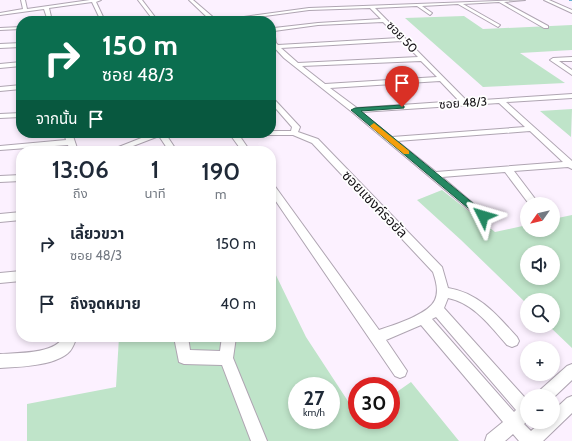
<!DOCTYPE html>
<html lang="th">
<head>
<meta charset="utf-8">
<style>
  :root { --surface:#fff; --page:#f2f2f3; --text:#1f2937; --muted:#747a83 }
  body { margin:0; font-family:Cabin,"Noto Sans Thai",sans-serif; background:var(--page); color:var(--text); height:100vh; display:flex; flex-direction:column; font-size:15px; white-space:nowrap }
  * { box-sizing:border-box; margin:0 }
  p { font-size:13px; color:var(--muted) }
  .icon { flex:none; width:22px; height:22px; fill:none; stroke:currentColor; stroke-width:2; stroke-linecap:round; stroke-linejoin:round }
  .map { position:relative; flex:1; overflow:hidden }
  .panel { position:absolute; left:16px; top:146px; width:260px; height:196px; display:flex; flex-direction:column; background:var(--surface); border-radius:16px; box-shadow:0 2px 6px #0003 }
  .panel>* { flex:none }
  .guide { position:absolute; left:16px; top:16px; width:260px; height:122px; border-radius:16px; box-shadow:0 2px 6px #0003; background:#0b6e4f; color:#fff; overflow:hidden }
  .needle { width:26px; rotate:236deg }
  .buttons { position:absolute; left:520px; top:197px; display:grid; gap:8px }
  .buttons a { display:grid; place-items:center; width:40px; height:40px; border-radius:50%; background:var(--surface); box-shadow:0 2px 6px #0003; font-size:20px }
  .speed { position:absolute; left:288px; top:377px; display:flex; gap:8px; font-size:20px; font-weight:700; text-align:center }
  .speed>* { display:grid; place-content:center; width:52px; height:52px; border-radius:50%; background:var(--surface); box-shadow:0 2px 6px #0003; line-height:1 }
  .speed small { font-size:10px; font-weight:400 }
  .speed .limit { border:6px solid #d22; background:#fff; color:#111 }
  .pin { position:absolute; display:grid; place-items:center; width:34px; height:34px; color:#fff; margin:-41px -17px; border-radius:50% 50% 50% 0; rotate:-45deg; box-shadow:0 0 4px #0007 }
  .pin .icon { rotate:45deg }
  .me { position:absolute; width:44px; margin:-22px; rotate:310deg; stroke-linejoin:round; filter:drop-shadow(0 0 3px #0008) }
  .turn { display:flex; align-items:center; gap:14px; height:84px; padding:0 20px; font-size:18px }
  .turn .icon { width:52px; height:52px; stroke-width:2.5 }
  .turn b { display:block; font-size:28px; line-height:34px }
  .then { display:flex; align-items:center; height:38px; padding:0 20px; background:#0003; gap:8px; font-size:15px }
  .eta { display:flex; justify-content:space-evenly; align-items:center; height:68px; text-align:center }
  .eta b { font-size:24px; font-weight:600; line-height:28px }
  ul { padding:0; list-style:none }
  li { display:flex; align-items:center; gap:12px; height:60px; padding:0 20px }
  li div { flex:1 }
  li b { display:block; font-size:15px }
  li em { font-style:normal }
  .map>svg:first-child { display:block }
  .green { fill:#bfe4c9; fill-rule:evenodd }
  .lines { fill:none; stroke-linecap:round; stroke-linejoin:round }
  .canal { fill:#68b0d0; fill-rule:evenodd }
  .street-casing { stroke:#afa5b2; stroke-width:2 }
  .street { fill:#fff; fill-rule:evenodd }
  .route { fill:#248862; stroke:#175840 }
  .slow { fill:#f59e0b }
  .labels { text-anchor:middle; stroke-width:3.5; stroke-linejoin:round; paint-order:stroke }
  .far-street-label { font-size:12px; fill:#161317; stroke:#fff }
  .street-label { font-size:14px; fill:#161317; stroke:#fff }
</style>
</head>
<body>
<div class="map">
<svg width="572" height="441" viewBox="0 0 572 441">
  <rect width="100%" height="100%" fill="#fcf1ff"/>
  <path class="green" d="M464,16L483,29L572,25V50L520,53L565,83L483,87L405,18Z
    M572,109L571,137L540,111Z
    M442,190L495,232L527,225V230H553V219L572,215V348L549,326H553V300H527V304L461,240L417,200ZM527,252H553V278H527Z
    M271,265L306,337L357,415V420H391V396L411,382L459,441H27V404L116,387L119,337H271ZM297,386H331V420H297Z"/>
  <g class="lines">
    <path class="canal" d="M569,0H572V1H569Z"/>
    <g class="street-casing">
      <path id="street" d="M21,0H25L27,9L90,0H101L96,2L105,21H101L92,2L49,8L52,21H48L44,9L0,15V13L23,9Z
        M138,0H142L158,21H154Z
        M189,0H193L214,18L244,17L309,8L525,0L504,2L548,26V28H544L499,2L463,4L500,25L498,27L458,4L422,6L432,13L430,15L417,6L375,8L467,101L572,94V98L506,102L572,161V169L568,167L514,171L539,204H529L505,172L442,177L488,216L486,219H480L352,112L284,58L271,44V27L274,28L318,23L381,19L370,8L309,10L244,19L195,21L209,19ZM383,22L399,38L278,45L276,43L274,31L318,25ZM402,41L418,57L298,63L281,48ZM421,61L437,77L325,84L302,66ZM440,81L459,101L357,108L330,88ZM499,103L525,127L392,137L361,112ZM530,131L563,162L436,172L397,141Z
        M544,0H549L572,10V13Z
        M21,27V29L0,30V28Z
        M21,43V47L0,48V44Z
        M572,57V61H559L572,70V75L550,60L553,58Z
        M21,62V66L0,68V64Z
        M21,85V89L0,91V87Z
        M271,97L273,98L300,127L298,132L318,139L442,267L448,288C479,293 497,315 517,337L519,341L517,345L512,347L507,345C491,327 474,303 448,298L444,308L527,400V421L524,424L531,431L541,422H553V411L567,398L572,396V413L543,441H519L513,434L505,441H485L487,435L503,422L421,325L386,340L407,371L405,376L400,378L395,376L271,194V184L274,185L379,330C394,325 429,314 435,300C439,291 436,281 433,272L312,143L293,135H268L267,133H271V131H291L292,127L271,103ZM436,317L516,410L514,412L432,319Z
        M21,113V117L0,118V114Z
        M64,133H72L78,151H70L68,145L0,150V146L66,140Z
        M154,133H165L177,151H169L159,136L120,151L111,150Z
        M229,133H263L259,135H239L250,151H242Z
        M21,175V181L0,182V176Z
        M21,212V220L0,222V214Z
        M21,271V281L0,283V273Z
        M63,337H77C75,341 73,348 70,351C57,366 18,367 0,368V354C16,353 56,354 63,337Z
        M174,337H188L190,350L220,351L222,337H236L233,358L267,441H251L222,365L184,364L179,362Z
        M572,364V380L553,398V396H537L539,391L567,366Z"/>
    </g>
    <use href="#street" class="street"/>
  </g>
  <path class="route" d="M402,105L404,106V108L361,111L486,214L488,216L486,218H480L351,110L355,108Z"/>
  <path class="slow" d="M374,123L409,151V154H404L371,127L370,126Z"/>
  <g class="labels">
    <g class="far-street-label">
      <text transform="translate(402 37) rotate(46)" y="4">ซอย 50</text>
      <text transform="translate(463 103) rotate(-4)" y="4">ซอย 48/3</text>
    </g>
    <g class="street-label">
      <text transform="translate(375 204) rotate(46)" y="5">ซอยแซงค์รอยัล</text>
    </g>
  </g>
</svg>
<div class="buttons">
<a><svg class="needle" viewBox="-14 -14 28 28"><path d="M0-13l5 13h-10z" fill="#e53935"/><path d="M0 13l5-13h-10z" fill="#747a83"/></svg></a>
<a><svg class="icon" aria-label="sound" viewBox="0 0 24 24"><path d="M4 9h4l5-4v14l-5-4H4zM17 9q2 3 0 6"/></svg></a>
<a><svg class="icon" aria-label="search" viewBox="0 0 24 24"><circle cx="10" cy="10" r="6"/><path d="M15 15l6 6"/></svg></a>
<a>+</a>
<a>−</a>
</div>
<div class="speed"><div>27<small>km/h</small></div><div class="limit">30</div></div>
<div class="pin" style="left:402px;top:107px;background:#d93025"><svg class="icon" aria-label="arrive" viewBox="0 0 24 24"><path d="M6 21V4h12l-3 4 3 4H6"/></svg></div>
<svg class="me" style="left:483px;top:216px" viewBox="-20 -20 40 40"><path d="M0-17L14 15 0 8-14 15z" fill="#248862" stroke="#fff" stroke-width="4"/></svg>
<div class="guide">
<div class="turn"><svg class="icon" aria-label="right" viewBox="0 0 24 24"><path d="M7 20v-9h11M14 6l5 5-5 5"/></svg><div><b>150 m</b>ซอย 48/3</div></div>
<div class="then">จากนั้น<svg class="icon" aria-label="arrive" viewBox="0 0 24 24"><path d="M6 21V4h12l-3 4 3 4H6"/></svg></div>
</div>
<section class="panel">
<div class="eta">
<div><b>13:06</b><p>ถึง</p></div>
<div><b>1</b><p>นาที</p></div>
<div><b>190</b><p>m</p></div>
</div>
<ul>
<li><svg class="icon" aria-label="right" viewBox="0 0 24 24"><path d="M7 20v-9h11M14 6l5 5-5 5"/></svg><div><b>เลี้ยวขวา</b><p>ซอย 48/3</p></div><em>150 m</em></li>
<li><svg class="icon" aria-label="arrive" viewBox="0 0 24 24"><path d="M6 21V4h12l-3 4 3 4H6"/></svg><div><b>ถึงจุดหมาย</b></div><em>40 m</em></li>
</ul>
</section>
</div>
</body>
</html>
